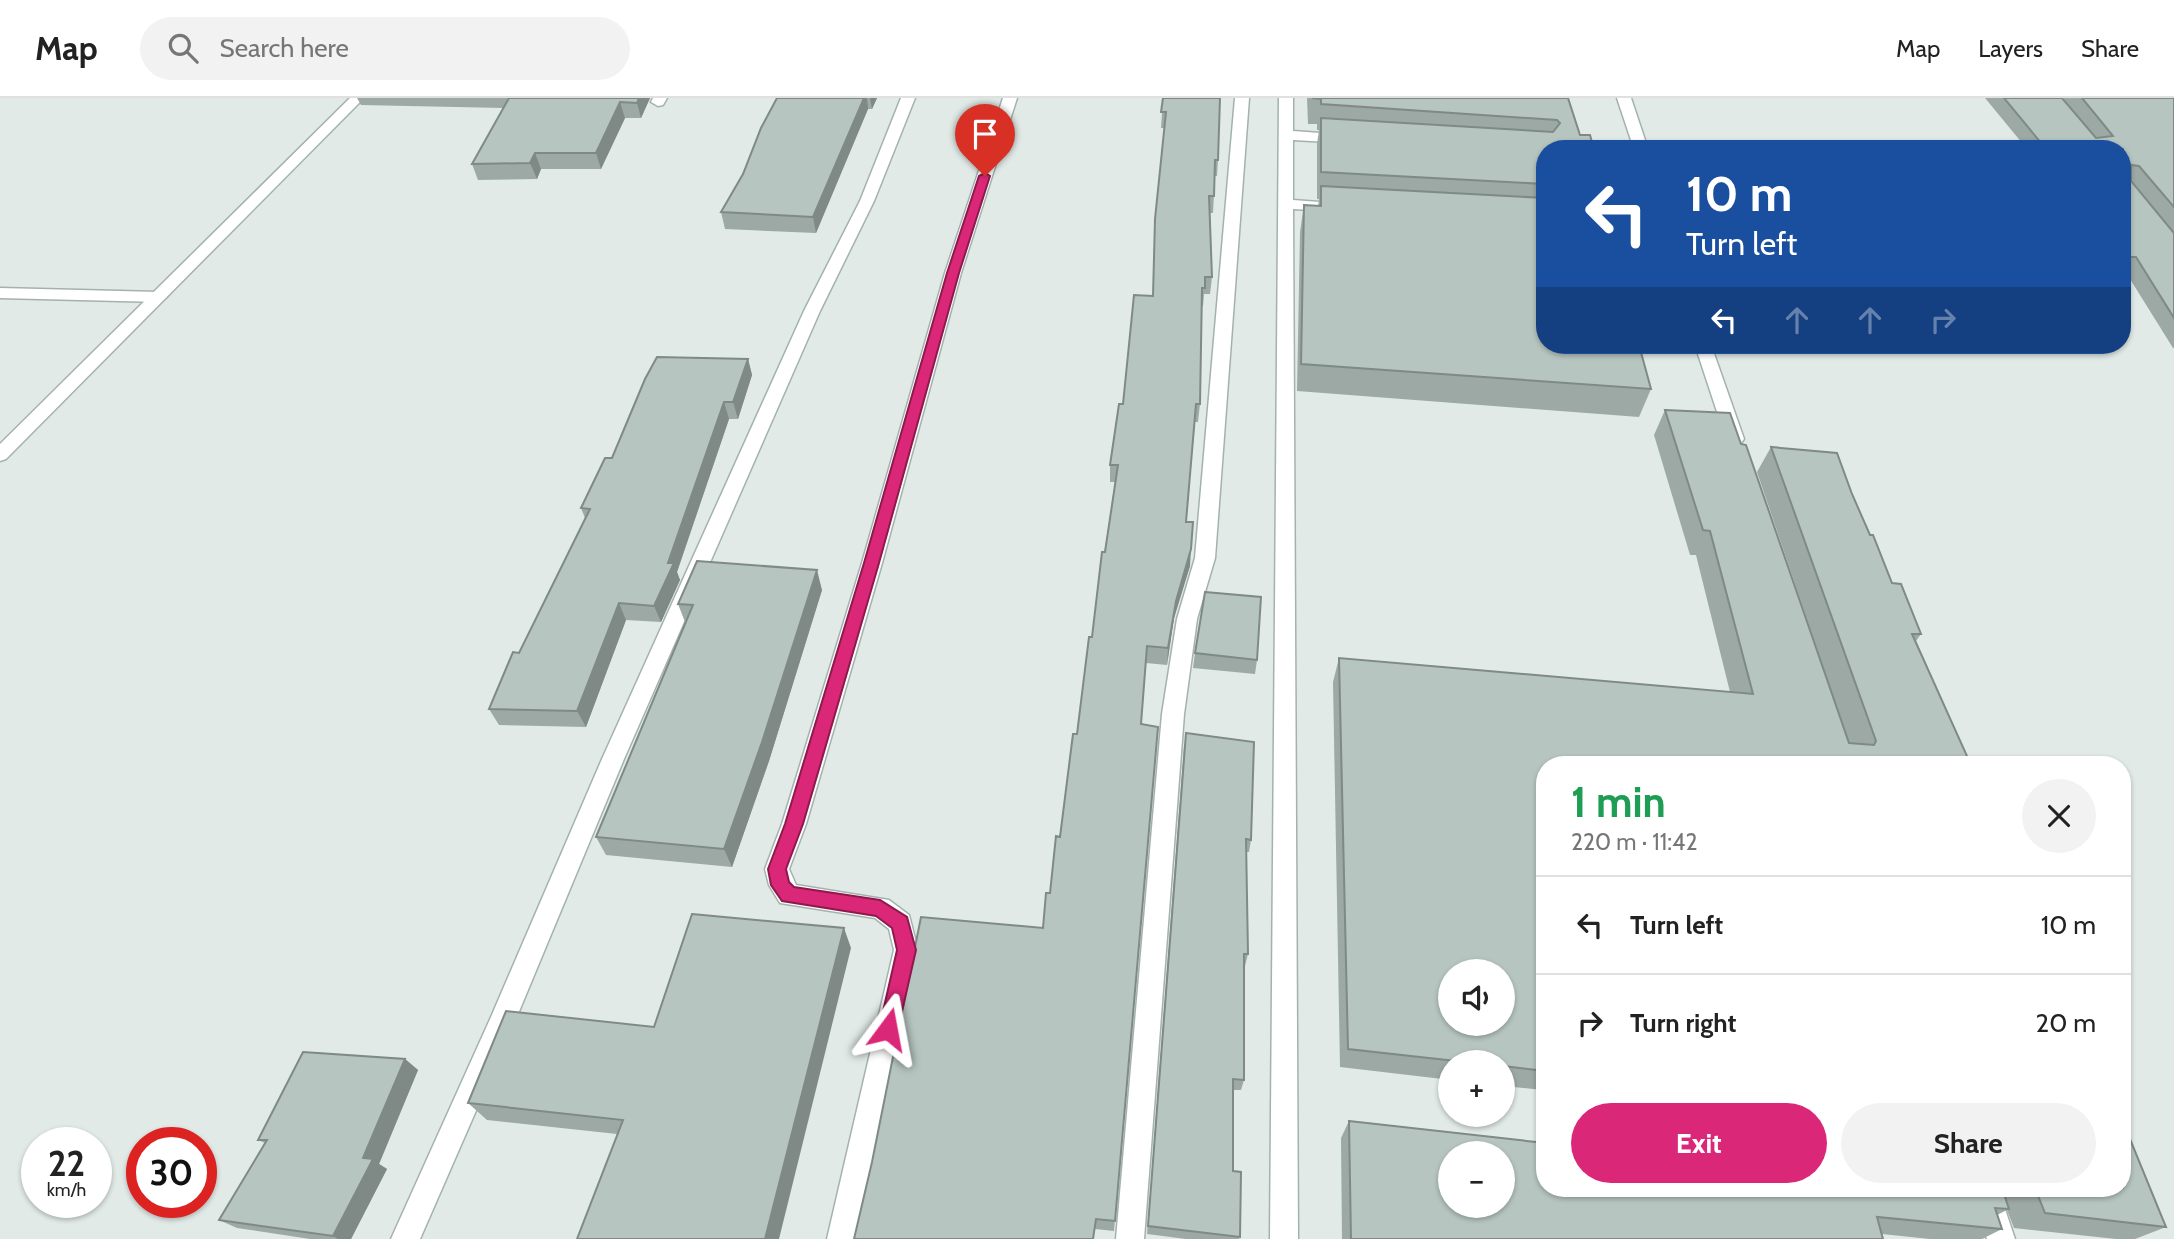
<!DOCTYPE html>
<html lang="en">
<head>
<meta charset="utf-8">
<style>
  :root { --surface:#fff; --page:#f2f2f2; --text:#222; --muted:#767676; --line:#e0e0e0; --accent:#db2777 }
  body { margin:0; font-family:Cabin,sans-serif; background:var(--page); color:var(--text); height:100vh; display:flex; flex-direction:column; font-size:26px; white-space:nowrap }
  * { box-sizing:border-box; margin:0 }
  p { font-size:23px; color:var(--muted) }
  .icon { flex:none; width:38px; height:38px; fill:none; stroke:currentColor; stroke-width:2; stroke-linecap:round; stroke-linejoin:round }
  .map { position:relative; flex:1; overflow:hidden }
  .sheet { position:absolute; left:1536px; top:658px; width:595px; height:441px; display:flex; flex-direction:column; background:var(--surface); border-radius:28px; box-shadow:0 2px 5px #0004 }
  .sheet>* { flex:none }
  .top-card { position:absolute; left:1536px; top:42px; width:595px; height:214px; border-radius:28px; box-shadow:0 2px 5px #0004; background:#1a4fa0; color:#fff; overflow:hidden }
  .controls { position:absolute; left:1438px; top:861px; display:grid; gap:14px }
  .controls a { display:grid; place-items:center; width:77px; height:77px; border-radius:50%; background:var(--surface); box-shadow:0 2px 5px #0004; font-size:35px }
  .speed { position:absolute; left:21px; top:1029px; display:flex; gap:14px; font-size:35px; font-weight:700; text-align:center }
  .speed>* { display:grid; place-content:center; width:91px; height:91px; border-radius:50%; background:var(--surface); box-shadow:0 2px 5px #0004; line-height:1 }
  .speed small { font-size:18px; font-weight:400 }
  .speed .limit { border:10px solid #d22; background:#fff; color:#111 }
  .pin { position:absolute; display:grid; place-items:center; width:60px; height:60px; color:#fff; margin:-72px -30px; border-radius:50% 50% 50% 0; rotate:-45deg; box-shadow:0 0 7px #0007 }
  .pin .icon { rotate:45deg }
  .me { position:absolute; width:77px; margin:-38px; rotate:13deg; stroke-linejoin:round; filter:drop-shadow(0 0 5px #0008) }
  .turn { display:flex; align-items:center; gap:24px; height:147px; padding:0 35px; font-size:32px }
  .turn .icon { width:91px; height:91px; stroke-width:2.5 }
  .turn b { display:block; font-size:49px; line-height:60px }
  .lanes { display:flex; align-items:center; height:66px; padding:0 35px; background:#0003; justify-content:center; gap:35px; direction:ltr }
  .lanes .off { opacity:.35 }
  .round { display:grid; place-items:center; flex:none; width:74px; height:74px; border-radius:37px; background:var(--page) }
  .headline { display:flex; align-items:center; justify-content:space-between; height:119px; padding:0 35px }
  h1 { font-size:42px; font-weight:800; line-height:52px; color:#1e9e55 }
  .button { display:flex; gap:14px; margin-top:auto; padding:14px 35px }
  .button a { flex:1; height:80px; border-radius:42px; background:var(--accent); color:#fff; font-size:28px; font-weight:800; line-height:80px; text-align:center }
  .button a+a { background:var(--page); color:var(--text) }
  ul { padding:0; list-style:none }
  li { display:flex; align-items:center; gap:21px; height:98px; padding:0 35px; border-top:2px solid var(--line) }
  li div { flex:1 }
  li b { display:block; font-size:26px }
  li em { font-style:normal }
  header { display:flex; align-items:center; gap:42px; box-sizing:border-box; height:98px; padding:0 35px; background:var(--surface); border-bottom:2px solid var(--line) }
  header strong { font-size:33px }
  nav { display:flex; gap:38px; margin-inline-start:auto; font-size:24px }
  .search { width:490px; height:63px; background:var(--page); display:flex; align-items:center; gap:18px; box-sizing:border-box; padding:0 24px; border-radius:38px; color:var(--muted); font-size:26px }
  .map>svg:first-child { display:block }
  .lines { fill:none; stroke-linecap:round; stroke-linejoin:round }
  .lane-casing { stroke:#a4b2ad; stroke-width:3 }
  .street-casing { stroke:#a4b2ad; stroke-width:3 }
  .lane { fill:#fff; fill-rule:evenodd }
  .street { fill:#fff; fill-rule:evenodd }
  .wall { fill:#9da9a5 }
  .shaded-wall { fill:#7f8a86 }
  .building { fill:#b6c5c0; stroke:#7f8a86; stroke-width:2; fill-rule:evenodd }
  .route { fill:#db2777; stroke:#8e194d; stroke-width:2 }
</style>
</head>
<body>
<header>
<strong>Map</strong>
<div class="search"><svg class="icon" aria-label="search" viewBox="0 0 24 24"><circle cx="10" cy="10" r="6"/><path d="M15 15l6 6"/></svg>Search here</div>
<nav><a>Map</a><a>Layers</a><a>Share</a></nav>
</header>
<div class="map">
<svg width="2174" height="1141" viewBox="0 0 2174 1141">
  <rect width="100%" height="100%" fill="#e1eae6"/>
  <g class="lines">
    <g class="lane-casing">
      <path id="lane" d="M1279,0H1293V33L1347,37L1354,41L1347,45L1293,42V102L1347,106L1354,110L1347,114L1293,111L1298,1141H1270Z
        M0,190L159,194L167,199L159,204L0,200Z"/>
    </g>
    <g class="street-casing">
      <path id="street" d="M350,0H364L6,361L0,363V346Z
        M653,0H667L663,7L658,8L651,4Z
        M901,0H915L874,103L820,213L624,661L513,928L420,1141H391L491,919L602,661L804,213L860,103Z
        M1003,0H1017L961,175L882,465L806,726L789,771L796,787L889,802L909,817L918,852L855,1141H827L894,852L889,831L875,820L780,805L769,787L765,771L782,726L862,465L945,175Z
        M1235,0H1249L1215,460L1197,521L1184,616L1144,1141H1116L1162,616L1177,521L1195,460Z
        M1617,0H1631L1648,51H1634Z
        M1695,247H1711L1744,341L1741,345H1729L1726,341Z
        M1970,1090H1998L2015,1141H1987Z"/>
    </g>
    <use href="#lane" class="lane"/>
    <use href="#street" class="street"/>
  </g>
  <path class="wall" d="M357,0H650L641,20H625L601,71H541L537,81L478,82L472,66L503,10L361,7Z
    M777,0H877L872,11H868L816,135L725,131L721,114L743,76Z
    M1163,0L1218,62L1217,78H1215L1213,115H1210L1212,179L1210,196H1204L1203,208H1202L1200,306L1198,324H1195L1186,424L1190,468L1174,520L1167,567L1146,565L1141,626L1158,629L1114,1133L1095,1131L1043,830L1050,795L1077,636L1115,384H1110V367L1123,306L1153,198L1164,30H1161Z
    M1307,0H1568L1580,37L1545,51V247L1651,291L1639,319L1297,293L1300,134L1304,107L1318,108L1319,101H1317V46L1319,32H1317V26H1308Z
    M1985,0H2062L2086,28L2063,0H2174V135L2131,82V83L2174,135V250H2173L2125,173H2123V51H2027Z
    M748,261L752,277L738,321H729L677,474L680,482L661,524L626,522L586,629L499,627L489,611L519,555L585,420L581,410L612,360Z
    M1665,312L1849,645L1757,374L1771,349L1852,396L1892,485L1921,536L1916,543L1971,667H1545V1016L1543,992L1503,988V964H1451V982L1340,969L1333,584L1339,560L1730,594L1696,457H1690L1654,337Z
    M822,492L769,663L732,769L606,757L596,739L685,524L678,506Z
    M1195,555L1257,562L1255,576L1193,570Z
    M1184,648L1251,742L1249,754H1246L1248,856L1245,868H1244V982L1241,992H1233V1073L1240,1139L1239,1141H1186L1147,1136Z
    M851,850L617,1036L487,1022L468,1005L654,929Z
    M405,961L418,972L379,1066L387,1071L351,1141H310L237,1130L219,1122L265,1045L258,1042Z
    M1349,1023L1545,1090H2123L2166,1129L2135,1141H2116L2014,1130L2007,1112L1997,1117L2002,1131L1982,1141H1930L1882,1136L1883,1141H1342L1341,1040Z"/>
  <path class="shaded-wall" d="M639,0H650L641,20L637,5Z
    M864,0H867L868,11L816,135L813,119Z
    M870,0H877L872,11Z
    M620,4L625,20L601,71L596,55Z
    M535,55L541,71L537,81L530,65Z
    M748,261L752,277L738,321L733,304Z
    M724,304L729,321L677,474L680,482L661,524L654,508Z
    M1191,451L1190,468L1174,520L1167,567L1168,550L1176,503Z
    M817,472L822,492L769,663L732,769L724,751Z
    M619,505L626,522L586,629L577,613Z
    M844,830L851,850L779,1141H765Z
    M405,961L418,972L379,1066L387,1071L351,1141H338L333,1138L363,1060Z"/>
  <path class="building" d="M509,0H639L637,5L620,4L596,55H535L530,65L472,66Z
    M777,0H864L813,119L721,114L743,76L761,30Z
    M1163,0H1220L1218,62H1215L1214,98H1209L1212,179H1205V190H1202L1200,306H1196L1186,424H1193L1191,451L1176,503L1168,550L1147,548L1141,626L1158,629L1115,1123L1096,1121L1093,1141H854L872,1064L921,819L1043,830L1046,795H1050L1056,738L1060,739L1073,636H1077L1089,539H1092L1102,454H1105L1118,367H1110L1119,306H1123L1134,197L1153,198L1155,121L1166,14H1161Z
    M1312,0H1568L1580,37H1590L1594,51H1545V86L1321,74V20L1553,34L1560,25L1557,22L1321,6V1Z
    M2004,0H2062L2096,40L2113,38L2082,0H2174V109L2139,68L2131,67V83L2174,135V220L2136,159H2127L2123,154V51H2046Z
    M1321,88L1545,100V247H1639L1651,291L1301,266L1304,107L1321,108Z
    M657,259L748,261L733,304H724L668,465H674L654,508L619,505L577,613L489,611L513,554L519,555L590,411L581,410L605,360H612L645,281Z
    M1665,312L1730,315L1741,346L1746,347L1849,645L1874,647L1876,643L1771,349L1837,355L1852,396L1870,437H1873L1892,485L1901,486L1921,536H1912L1971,667H1545V973L1503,968V964H1465L1348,951L1339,560L1753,596L1710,433L1703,432ZM1451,873H1503V926H1451Z
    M697,463L817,472L762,644L724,751L596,739L693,507L678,506Z
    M1205,494L1261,499L1257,562L1195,555Z
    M1186,635L1254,644L1251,742L1246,741L1248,856H1244V982L1233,981V1073L1241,1074L1240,1139L1148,1128Z
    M692,816L844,830L765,1141H577L623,1022L468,1005L506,913L654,929Z
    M303,954L405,961L363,1060L373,1061L333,1138L219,1122L267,1042H258Z
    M1349,1023L1545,1045V1090H2002L2009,1111L1995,1110L2002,1131L1877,1119L1883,1141H1351ZM1451,1055H1503V1108H1451Z
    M2123,1024L2166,1129L2045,1115L2035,1090H2123Z"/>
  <path class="route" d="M985,75L990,78L959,175L879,465L803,726L786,771L789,784L794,789L880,802L907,819L916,852L898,931L895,937L888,940L881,937L879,931L897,852L892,830L876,818L782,803L771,787L768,771L785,726L864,465L947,175L979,78Z"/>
</svg>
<div class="controls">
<a><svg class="icon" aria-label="sound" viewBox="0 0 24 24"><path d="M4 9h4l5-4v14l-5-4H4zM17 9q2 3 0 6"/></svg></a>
<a>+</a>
<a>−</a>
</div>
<div class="speed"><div>22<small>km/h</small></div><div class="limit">30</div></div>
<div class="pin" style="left:985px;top:78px;background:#d93025"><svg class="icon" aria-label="arrive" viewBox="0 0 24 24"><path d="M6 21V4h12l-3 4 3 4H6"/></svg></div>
<svg class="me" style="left:888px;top:931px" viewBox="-20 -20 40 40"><path d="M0-17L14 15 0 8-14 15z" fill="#db2777" stroke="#fff" stroke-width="4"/></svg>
<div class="top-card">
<div class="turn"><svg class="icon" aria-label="left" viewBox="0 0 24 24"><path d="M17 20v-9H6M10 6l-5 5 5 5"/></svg><div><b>10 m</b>Turn left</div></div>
<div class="lanes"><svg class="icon" aria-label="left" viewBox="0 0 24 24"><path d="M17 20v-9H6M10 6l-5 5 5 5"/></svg><svg class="icon off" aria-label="ahead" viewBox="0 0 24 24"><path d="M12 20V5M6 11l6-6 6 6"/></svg><svg class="icon off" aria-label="ahead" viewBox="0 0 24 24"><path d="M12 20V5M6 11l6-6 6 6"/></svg><svg class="icon off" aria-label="right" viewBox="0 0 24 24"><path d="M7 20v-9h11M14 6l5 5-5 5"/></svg></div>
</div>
<section class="sheet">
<div class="headline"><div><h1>1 min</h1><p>220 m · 11:42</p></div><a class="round"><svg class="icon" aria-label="close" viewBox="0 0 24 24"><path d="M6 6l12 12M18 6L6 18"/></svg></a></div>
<ul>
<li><svg class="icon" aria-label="left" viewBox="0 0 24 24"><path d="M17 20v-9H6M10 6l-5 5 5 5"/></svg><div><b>Turn left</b></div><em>10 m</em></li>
<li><svg class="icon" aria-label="right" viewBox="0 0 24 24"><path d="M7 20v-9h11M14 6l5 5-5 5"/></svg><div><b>Turn right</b></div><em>20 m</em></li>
</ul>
<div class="button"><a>Exit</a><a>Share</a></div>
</section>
</div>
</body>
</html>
